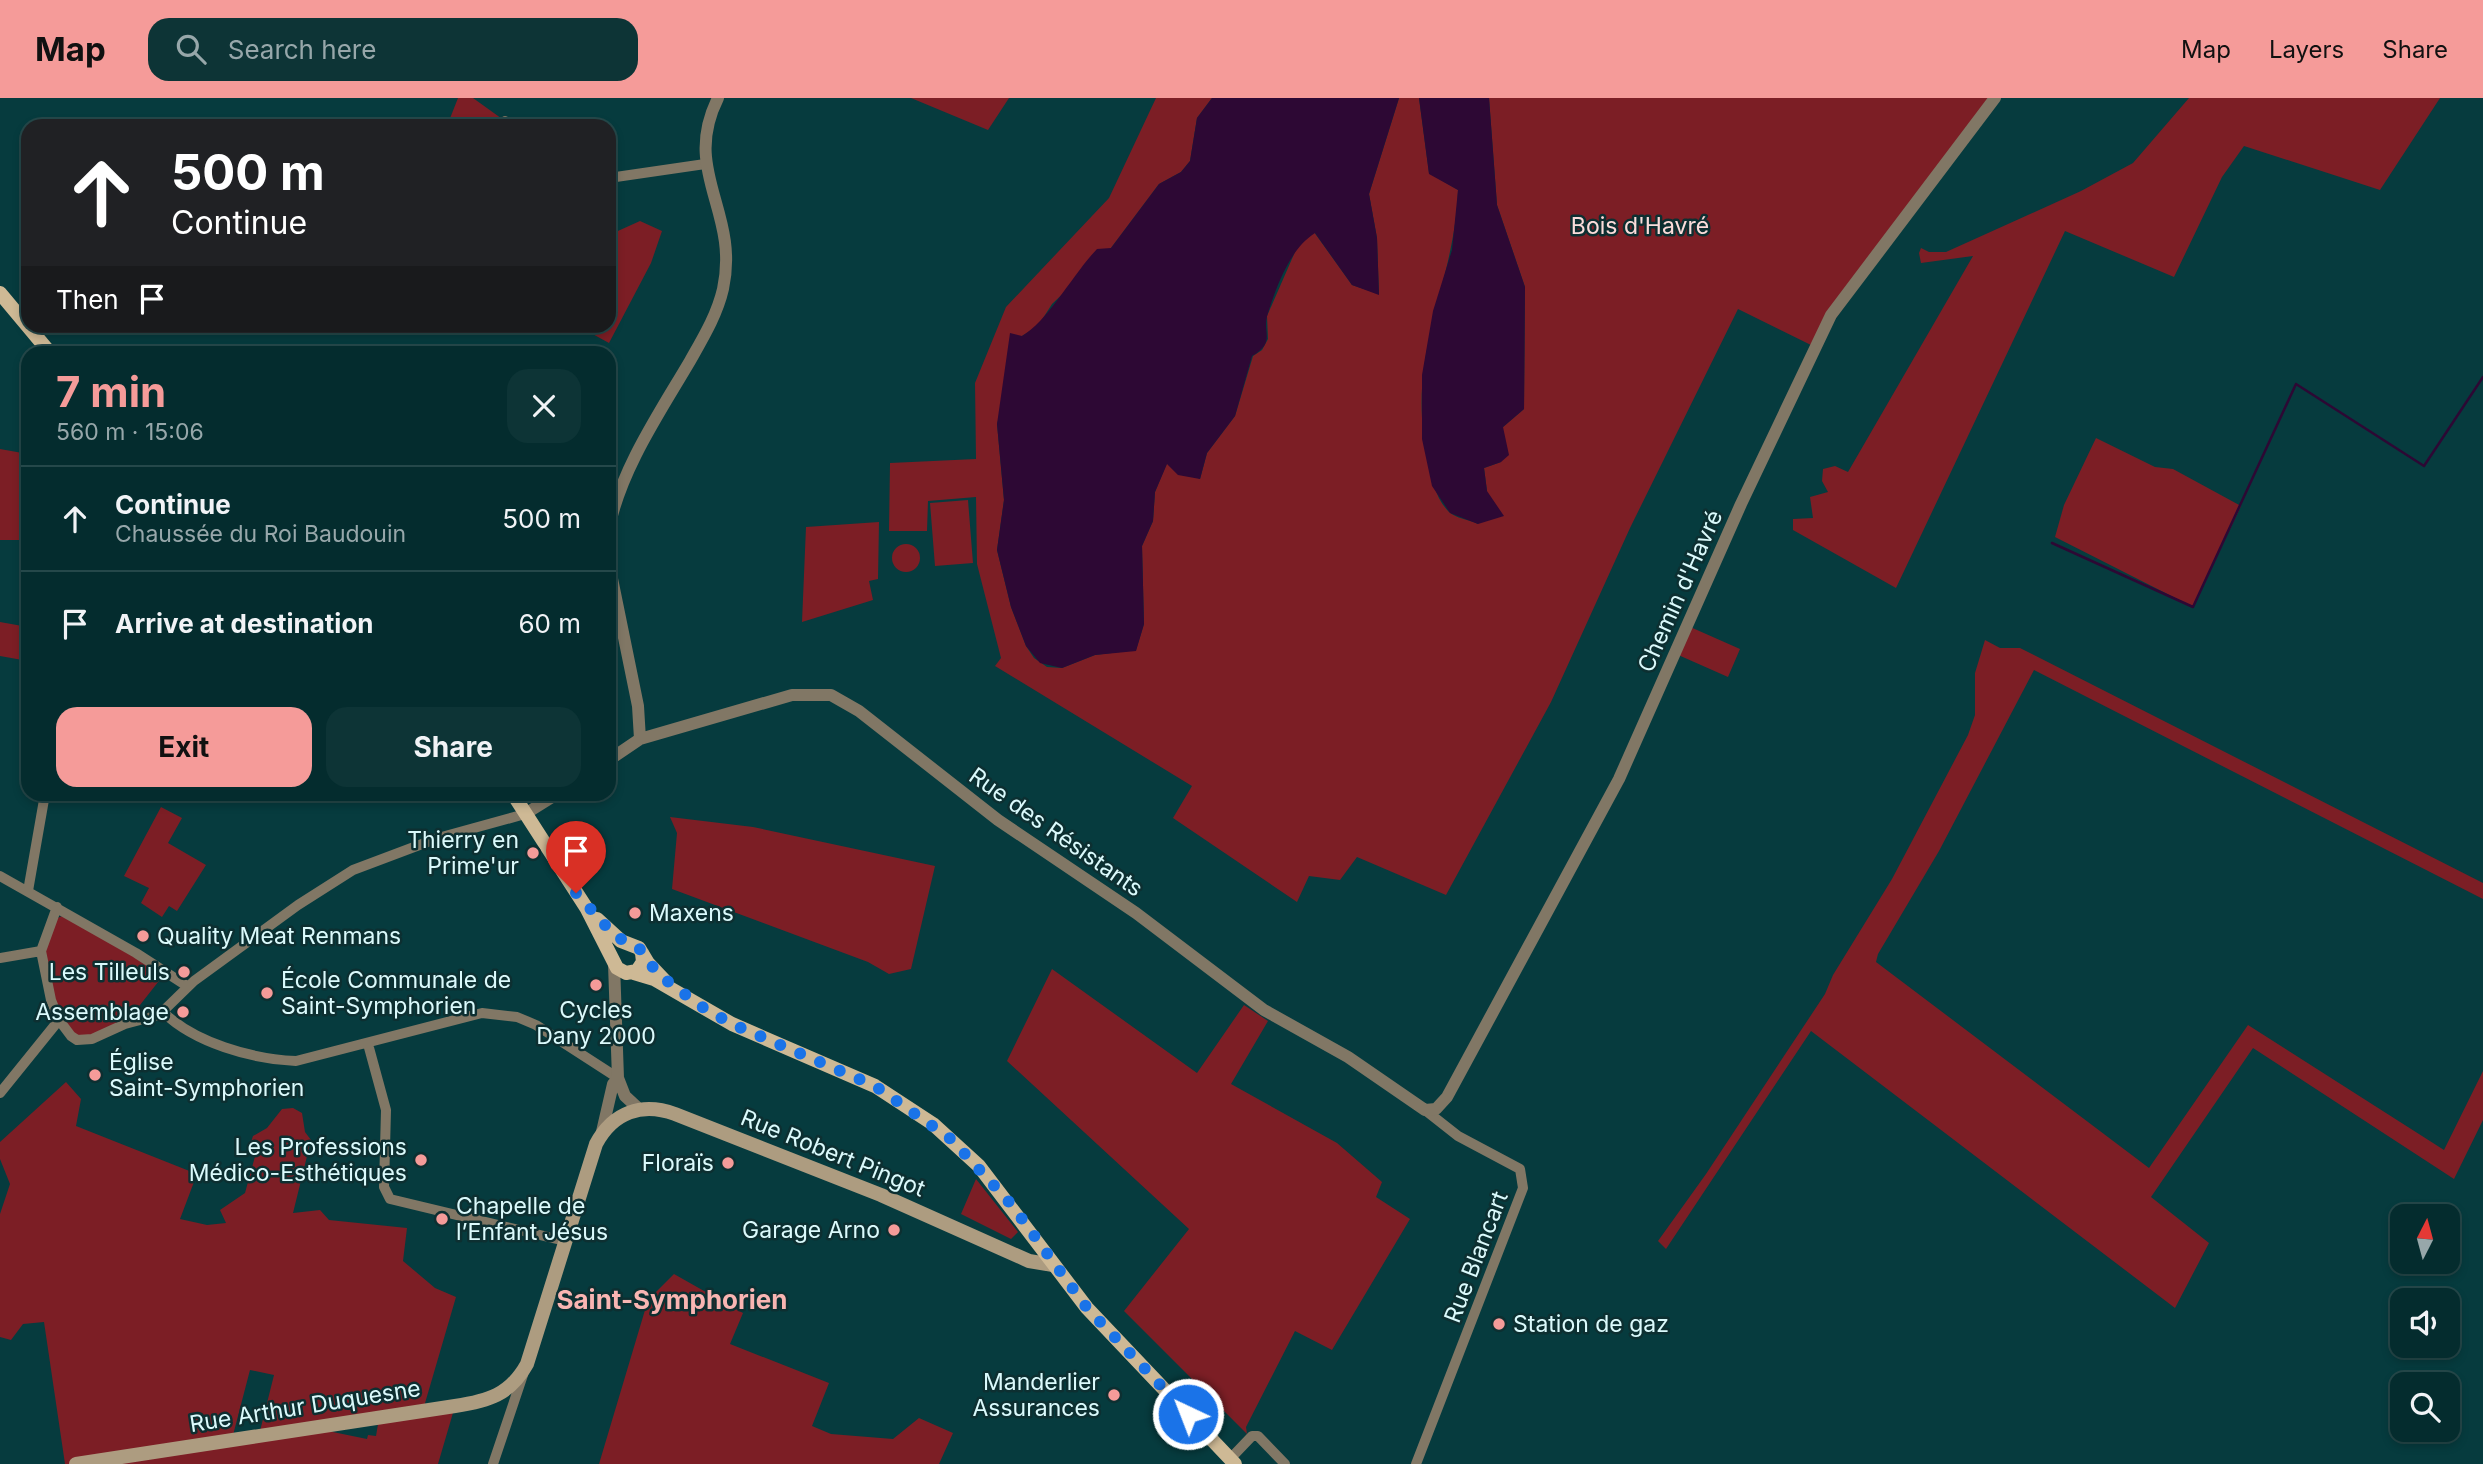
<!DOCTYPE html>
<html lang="en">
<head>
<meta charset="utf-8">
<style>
  :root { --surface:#042c2e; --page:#0d3436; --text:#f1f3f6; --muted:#97a7aa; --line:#25484a; --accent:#f59b99 }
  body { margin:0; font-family:Inter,sans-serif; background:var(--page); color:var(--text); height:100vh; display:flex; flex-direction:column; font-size:26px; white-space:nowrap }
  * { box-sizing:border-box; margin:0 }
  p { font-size:23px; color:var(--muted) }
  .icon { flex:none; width:38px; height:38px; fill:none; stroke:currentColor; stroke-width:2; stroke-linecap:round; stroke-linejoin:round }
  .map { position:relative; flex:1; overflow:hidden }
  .side { position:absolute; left:21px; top:248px; width:595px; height:455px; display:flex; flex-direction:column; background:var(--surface); border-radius:21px; box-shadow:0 4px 10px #0003,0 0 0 2px var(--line) }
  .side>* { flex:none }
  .hud { position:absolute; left:21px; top:21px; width:595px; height:214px; border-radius:21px; box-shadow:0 4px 10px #0003,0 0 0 2px var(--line); background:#202124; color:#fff; overflow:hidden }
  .needle { width:46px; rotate:6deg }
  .fabs { position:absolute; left:2390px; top:1106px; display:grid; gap:14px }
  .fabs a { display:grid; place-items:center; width:70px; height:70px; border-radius:14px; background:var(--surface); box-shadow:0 4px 10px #0003,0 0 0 2px var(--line); font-size:35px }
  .pin { position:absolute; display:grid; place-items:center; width:60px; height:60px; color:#fff; margin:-72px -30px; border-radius:50% 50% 50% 0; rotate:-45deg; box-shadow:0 0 7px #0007 }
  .pin .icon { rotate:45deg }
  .me { position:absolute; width:77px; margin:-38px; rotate:317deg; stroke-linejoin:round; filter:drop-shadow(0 0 5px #0008) }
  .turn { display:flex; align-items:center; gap:24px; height:147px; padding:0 35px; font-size:32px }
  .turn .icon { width:91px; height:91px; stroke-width:2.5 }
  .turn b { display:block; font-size:49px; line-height:60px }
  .then { display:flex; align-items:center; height:66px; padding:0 35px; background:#0003; gap:14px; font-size:26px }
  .round { display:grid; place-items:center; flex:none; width:74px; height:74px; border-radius:21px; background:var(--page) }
  .head { display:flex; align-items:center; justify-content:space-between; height:119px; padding:0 35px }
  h1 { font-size:42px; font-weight:700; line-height:52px; color:var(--accent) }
  .button { display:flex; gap:14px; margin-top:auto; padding:14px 35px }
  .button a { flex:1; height:80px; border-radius:21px; background:var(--accent); color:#111; font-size:28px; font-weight:700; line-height:80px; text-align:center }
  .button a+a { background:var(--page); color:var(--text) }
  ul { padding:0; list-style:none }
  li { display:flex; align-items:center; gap:21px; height:105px; padding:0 35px; border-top:2px solid var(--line) }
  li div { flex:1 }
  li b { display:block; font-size:26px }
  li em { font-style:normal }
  header { display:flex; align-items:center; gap:42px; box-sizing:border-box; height:98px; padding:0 35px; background:var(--accent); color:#111 }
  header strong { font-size:33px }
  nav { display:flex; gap:38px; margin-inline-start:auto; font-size:24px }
  .search { width:490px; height:63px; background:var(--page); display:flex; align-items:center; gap:18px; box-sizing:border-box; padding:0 24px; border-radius:21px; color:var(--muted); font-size:26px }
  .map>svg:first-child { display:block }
  .green { fill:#7c1e25; fill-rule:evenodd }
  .water { fill:#2d0834 }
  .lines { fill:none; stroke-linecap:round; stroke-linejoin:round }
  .stream { stroke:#2d0834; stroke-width:2.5 }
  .minor { stroke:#817765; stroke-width:10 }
  .tertiary { stroke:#817765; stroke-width:12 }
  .secondary { stroke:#ad9c80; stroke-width:14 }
  .primary { stroke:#ceb995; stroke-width:14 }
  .route { stroke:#1a73e8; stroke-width:12; stroke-dasharray:0 21.6 }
  .poi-dot { fill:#f59b99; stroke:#0d2f31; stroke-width:2.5 }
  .labels { text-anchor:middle; stroke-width:5; stroke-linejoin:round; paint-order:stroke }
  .park-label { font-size:23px; fill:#fbdcda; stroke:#0d2f31 }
  .street-label { font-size:23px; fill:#dbfafc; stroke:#0d2f31 }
  .poi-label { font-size:23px; fill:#dbfafc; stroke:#0d2f31; text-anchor:end }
  .quarter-label { font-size:26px; font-weight:bold; fill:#f9b5b2; stroke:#0d2f31 }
</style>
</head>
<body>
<header>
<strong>Map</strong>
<div class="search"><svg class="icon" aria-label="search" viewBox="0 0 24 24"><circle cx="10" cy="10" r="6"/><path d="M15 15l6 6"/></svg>Search here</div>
<nav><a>Map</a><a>Layers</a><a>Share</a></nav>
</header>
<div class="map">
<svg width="2483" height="1366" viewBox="0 0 2483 1366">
  <rect width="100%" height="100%" fill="#063b3e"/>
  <path class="green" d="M458,0H473L505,23L503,28H447Z
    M911,0H1009L988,32Z
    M1156,0H1212L1197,20L1190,63L1181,74L1159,86L1111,150L1052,206L1038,228L1022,238L997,326L1004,402L997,452L1011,509L1026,548L1034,560L1047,569L1062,570L1095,557L1136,552L1144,526L1142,448L1153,423L1155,394L1167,365L1200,381L1207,355L1235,318L1253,258L1262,252L1268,241L1267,218L1298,147L1314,134L1352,187L1379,196L1377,140L1369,96L1399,0H1419L1429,75L1458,92C1455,187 1404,260 1428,360C1432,379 1434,399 1449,414C1455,420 1470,422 1478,426L1487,393L1484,370L1501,364L1503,329L1524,311L1525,189L1497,107L1489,0H1995L1815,249L1738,211L1630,430L1551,604L1446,797L1357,759L1340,782L1309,778L1297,804L1173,720L1192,688L995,568L1001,560L977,466L976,399L928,403L927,433H889L890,365L976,361L975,285L1006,209L1109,100Z
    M2189,0H2440L2380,92L2244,48L2222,79L2174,179L2065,133L1896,490L1793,432V421L1813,420L1810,399L1828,394L1822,383L1823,371L1835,368L1848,374L1973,158L1921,165L1919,155L1921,150L1929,154H1946L2081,93L2133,65Z
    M640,123L662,133L651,165L609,245L578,228H609V137Z
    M2096,340L2155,369L2173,371L2241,408L2193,509L2055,439L2064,407Z
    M0,351L28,356V442H0Z
    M968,402L973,465L935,468L930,405Z
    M879,424L878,481L869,483L873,502L802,524L806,429Z
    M892 460a14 14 0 1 1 28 0a14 14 0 1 1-28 0Z
    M0,524L28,529V563L0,558Z
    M1688,528L1740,551L1728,579L1676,556Z
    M1985,542L2000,550H2020L2483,785V801L2034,572L1939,753L1878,856L1876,864L2149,1070L2248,927L2444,1052L2483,973V1022L2454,1081L2253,950L2151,1099L2209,1145L2175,1210L1811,933L1666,1151L1658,1143L1706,1076L1825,896L1833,877L1892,781L1968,637L1975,617V575Z
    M161,709L182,720L168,745L206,767L177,813L169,808L162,819L141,805L149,790L124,778Z
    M670,719L753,729L935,768L911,871L889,876L868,864L672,791L677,735Z
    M62,818L166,874L125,926L83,943C77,939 68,935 65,930C51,905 27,832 62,818Z
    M1052,871L1197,975L1244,907L1268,923L1231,986L1337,1045L1382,1084L1376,1099L1410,1121L1332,1252L1295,1233L1246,1329L1247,1336L1124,1213L1189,1131L1007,963Z
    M66,984L81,1001L76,1028L197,1076L180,1121L207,1127L226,1125L220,1112L245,1095L257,1051L251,1044L253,1038L267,1030L282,1011L293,1010L302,1015L305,1034L311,1042L293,1115L320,1112L329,1122L407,1130L403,1163L435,1190L456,1199L423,1312L455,1308L438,1366H65L44,1224L23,1226L11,1242L0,1239V1116L10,1086L0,1061V1044ZM250,1272L274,1277L259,1337L232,1341ZM379,1320L376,1338L368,1337L367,1341L323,1332Z
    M976,1081L1018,1134L1011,1141L961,1116Z
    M674,1176L743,1215L730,1246L829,1285L812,1328L831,1336L893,1341L919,1320L953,1335L939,1366H599L648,1202Z"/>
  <path class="water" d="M1212,0H1399L1369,96L1377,140L1379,197L1352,187L1315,135C1290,151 1277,187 1268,215C1261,235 1277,243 1252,258L1235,318L1207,355L1200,381L1178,377L1167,366L1155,394L1153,423L1142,448L1144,526L1136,553L1095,557L1062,570L1040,565L1026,548L1011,509L997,452L1004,402L997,326L1010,235L1022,238C1048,223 1073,176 1097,151L1111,150L1159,86L1181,74L1190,63L1197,20Z
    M1419,0H1489L1497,107L1525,189L1524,311L1503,329L1509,357L1501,364L1484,370L1487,393L1504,418L1478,426L1450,415L1432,388L1422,341V277L1433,213L1452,152L1458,92L1429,76Z"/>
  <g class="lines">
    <path class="stream" d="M2052,445L2193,509L2296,286L2424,368L2483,279"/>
    <path class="minor" d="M505,23L514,28
      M609,80L705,66
      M0,778L136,855L187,888
      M28,793L45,696
      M57,809L41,853L51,902L59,922L71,938L77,942L92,941L125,926L159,917L194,883L298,807L353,772L438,740L525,716
      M0,860L41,853
      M162,913C194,945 252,961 296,963L482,915L517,919L536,927L618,980
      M368,946L386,1012L384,1089L390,1101L565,1143
      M0,995L59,922
      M1230,1361L1252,1338H1258L1285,1366
      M493,1366L523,1277
      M1416,1366L1523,1090L1520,1071L1458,1038L1425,1012"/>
    <path class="tertiary" d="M609,430C621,371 660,314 690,263C703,240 717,217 723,191C740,113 681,74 718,0
      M609,466L638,608L640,641
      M609,662L640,641L792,597H831L859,613L998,722L1136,815L1264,912L1348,959L1425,1012L1436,1011L1447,999L1619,681L1741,406L1831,217L1995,0
      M525,716L557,696
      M614,866L618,980L625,998L639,1011
      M601,1038L613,986L618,980"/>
    <path class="secondary" d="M76,1366L455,1308C488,1303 510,1297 527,1266L596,1046C613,1014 642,1004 675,1016L881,1097L1029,1163L1053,1167"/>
    <path class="primary" d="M0,195L51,256
      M513,696L587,811L617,870L626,875L637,873L643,864L642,855
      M597,821L621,843L639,850L648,865L666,884
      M634,875L654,881L732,926L875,988L933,1026L979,1068L1087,1210L1235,1366"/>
  </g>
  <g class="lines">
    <path class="route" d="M576,795L615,838L639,850L658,876L699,907L732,926L875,988L951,1041L1011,1106L1087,1210L1188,1316"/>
  </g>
  <g class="poi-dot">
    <circle cx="533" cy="755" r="7"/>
    <circle cx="635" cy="815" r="7"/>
    <circle cx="143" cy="838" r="7"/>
    <circle cx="184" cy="874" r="7"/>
    <circle cx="596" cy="887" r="7"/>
    <circle cx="267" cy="895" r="7"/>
    <circle cx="183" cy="914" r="7"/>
    <circle cx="95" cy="977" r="7"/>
    <circle cx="421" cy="1062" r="7"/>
    <circle cx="728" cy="1065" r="7"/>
    <circle cx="442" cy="1121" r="7"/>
    <circle cx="894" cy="1132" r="7"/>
    <circle cx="1499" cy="1226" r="7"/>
    <circle cx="1114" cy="1297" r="7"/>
  </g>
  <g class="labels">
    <g class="park-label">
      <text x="1640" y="136">Bois d'Havré</text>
    </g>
    <g class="street-label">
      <text transform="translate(1680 493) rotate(-66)" y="8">Chemin d'Havré</text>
      <text transform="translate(1056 734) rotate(35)" y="8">Rue des Résistants</text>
      <text transform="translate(833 1055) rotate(22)" y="8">Rue Robert Pingot</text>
      <text transform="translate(1476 1159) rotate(-69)" y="8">Rue Blancart</text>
      <text transform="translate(305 1308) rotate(-9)" y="8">Rue Arthur Duquesne</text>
    </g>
    <g class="poi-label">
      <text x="519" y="750">Thierry en<tspan x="519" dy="26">Prime'ur</tspan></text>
      <text x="649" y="823" text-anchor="start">Maxens</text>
      <text x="157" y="846" text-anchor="start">Quality Meat Renmans</text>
      <text x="170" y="882">Les Tilleuls</text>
      <text x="281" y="890" text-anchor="start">École Communale de<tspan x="281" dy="26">Saint-Symphorien</tspan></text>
      <text x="596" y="920" text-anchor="middle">Cycles<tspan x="596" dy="26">Dany 2000</tspan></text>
      <text x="169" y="922">Assemblage</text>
      <text x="109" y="972" text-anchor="start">Église<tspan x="109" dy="26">Saint-Symphorien</tspan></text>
      <text x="407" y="1057">Les Professions<tspan x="407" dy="26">Médico-Esthétiques</tspan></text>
      <text x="714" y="1073">Floraïs</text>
      <text x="456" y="1116" text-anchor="start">Chapelle de<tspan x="456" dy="26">l’Enfant Jésus</tspan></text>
      <text x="880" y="1140">Garage Arno</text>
      <text x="1513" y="1234" text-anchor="start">Station de gaz</text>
      <text x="1100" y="1292">Manderlier<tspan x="1100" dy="26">Assurances</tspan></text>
    </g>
    <g class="quarter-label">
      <text x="672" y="1211">Saint-Symphorien</text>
    </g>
  </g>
</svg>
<div class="fabs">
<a><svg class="needle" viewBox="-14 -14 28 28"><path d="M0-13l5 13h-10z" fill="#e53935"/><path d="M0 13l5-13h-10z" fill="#97a7aa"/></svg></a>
<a><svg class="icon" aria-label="sound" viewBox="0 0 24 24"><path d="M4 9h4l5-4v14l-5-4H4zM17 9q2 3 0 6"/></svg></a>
<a><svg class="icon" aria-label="search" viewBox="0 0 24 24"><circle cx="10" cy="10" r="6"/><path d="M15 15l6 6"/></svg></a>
</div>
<div class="pin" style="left:576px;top:795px;background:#d93025"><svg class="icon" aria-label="arrive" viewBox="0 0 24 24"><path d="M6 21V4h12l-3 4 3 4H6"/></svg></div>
<svg class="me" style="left:1188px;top:1316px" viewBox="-20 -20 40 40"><circle r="17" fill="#1a73e8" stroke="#fff" stroke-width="3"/><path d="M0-11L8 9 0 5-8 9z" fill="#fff"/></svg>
<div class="hud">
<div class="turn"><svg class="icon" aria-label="ahead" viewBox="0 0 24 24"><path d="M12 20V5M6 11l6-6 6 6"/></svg><div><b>500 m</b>Continue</div></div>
<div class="then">Then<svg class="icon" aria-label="arrive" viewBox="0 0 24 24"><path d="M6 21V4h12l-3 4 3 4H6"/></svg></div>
</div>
<section class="side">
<div class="head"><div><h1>7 min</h1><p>560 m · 15:06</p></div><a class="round"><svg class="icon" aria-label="close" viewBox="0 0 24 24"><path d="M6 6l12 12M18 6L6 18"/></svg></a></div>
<ul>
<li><svg class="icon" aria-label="ahead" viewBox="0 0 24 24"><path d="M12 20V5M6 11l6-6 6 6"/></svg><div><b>Continue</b><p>Chaussée du Roi Baudouin</p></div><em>500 m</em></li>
<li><svg class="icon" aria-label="arrive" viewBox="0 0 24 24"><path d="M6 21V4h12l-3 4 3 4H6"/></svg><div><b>Arrive at destination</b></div><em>60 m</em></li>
</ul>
<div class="button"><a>Exit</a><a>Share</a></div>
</section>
</div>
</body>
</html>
